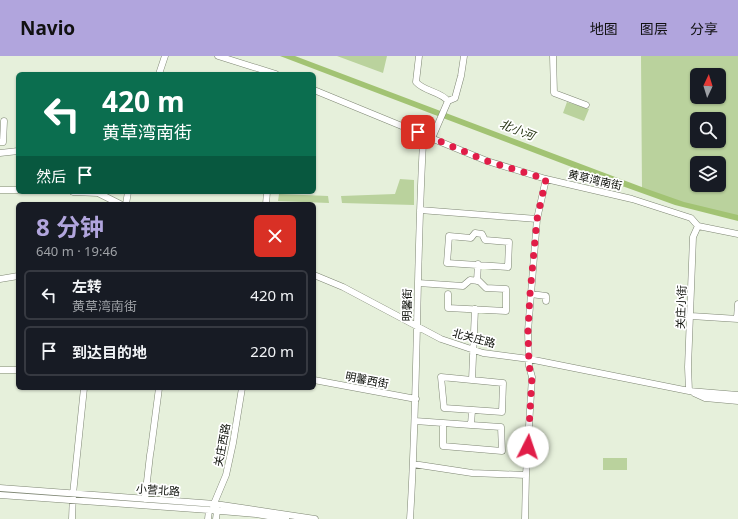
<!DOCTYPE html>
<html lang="zh">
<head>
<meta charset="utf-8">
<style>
  :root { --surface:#171b24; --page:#20242c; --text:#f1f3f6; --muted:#9ea1a6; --line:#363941; --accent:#b1a5dd }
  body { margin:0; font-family:"Noto Sans","Noto Sans SC",sans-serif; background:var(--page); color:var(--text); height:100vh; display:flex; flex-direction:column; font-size:15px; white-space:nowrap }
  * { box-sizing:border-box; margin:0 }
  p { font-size:13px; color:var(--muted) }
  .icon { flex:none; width:22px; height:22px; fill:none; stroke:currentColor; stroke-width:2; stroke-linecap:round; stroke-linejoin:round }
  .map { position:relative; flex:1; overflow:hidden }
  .sheet { position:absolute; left:16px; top:146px; width:300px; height:188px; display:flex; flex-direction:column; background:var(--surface); border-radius:6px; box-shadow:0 1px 3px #0004 }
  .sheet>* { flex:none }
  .hud { position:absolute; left:16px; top:16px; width:300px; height:122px; border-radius:6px; box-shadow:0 1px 3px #0004; background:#0b6e4f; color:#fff; overflow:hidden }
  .needle { width:26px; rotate:4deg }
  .buttons { position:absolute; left:690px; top:12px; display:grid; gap:8px }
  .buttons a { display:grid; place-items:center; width:36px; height:36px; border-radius:6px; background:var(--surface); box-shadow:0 1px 3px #0004; font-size:20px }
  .pin { position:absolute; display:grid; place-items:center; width:34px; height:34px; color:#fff; margin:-17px; border-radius:8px; box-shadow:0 2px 6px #0006 }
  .me { position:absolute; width:44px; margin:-22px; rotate:4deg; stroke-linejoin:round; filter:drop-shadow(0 0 3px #0008) }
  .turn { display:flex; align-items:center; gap:14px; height:84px; padding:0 20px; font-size:18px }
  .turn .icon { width:52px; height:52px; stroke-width:2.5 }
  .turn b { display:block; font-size:28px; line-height:34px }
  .then { display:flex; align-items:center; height:38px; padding:0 20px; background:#0003; gap:8px; font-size:15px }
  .round { display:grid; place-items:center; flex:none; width:42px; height:42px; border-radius:6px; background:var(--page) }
  .overview { display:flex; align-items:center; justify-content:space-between; height:68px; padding:0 20px }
  h1 { font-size:24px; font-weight:700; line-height:30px; color:var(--accent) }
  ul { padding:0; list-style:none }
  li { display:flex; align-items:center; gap:12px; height:50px; margin:0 8px 6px; padding:0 12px; border:2px solid var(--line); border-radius:6px }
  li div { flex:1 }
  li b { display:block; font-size:15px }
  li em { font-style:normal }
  header { display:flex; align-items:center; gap:24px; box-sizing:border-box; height:56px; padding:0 20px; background:var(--accent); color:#111 }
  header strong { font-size:19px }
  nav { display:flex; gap:22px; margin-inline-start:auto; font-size:14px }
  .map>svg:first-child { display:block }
  .green { fill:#bad29d; fill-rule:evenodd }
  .water { fill:#a2c373 }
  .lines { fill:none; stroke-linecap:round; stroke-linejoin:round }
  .minor-casing { stroke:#7e8673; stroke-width:7 }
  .minor { stroke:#fff; stroke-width:6 }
  .route { stroke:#e11d48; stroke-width:7; stroke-dasharray:0 12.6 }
  .labels { text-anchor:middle; stroke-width:3.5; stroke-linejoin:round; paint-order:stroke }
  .street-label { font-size:11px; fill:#0b0e08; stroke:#fff }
  .water-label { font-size:12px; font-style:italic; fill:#273513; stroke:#fff }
</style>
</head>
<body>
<header>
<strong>Navio</strong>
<nav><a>地图</a><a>图层</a><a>分享</a></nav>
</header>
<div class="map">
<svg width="738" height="463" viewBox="0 0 738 463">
  <rect width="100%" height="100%" fill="#e6f0db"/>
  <path class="green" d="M337,0H387L383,17Z
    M641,0H738V161L670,145L642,135ZM697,19H719V41H697ZM697,63H719V85H697ZM697,107H719V129H697Z
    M567,46L589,53L584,65L563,57Z
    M400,123L414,124V149L342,147L341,140L395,138Z
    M279,138L328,140L329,147L278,145Z
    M603,402H627V414H603Z"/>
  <path class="water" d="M280,0H295L647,133L684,146L738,159V165L675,149L611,126Z"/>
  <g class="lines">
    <g class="minor-casing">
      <path id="minor" d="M218,0L276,18
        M419,0L416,26C425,36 440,35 448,45
        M553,0L554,37L586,49
        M159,18L165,0
        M314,34L487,105L546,123L632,143L691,162L698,170L738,178
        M432,82L448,45L455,42L461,20L464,0
        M0,86H3L4,65
        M0,97L18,95
        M0,134H18
        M73,136L98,137L120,148
        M126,148L128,136
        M266,148L267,136
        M420,154L537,163
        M475,177L482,178L485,184L509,186L508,211L447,207L449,180L471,182Z
        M314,219L343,231L441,283L483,297L529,303L689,335L738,339
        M0,223L18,220
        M477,225L478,208
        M418,227L463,230L470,224L479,225L486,232L506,233V255L448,252V238
        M531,238L546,240V245
        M691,260L738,263
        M737,262L738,248
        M0,314H18
        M314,324L416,343
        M472,324L503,327L502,356L444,352L441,321L472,324L475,253
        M689,335L688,311L693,181L698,170
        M694,337L705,342L738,345
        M415,365L443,367
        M471,369L501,371L502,395L443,390V367L471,369L472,354
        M413,408L472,417L526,419
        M0,432L215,448L315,463
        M0,439L209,454L256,458L286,463
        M145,443L150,399L151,393L159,332
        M213,450L226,419L233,387L242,332
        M72,463L73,438L84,332
        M208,463L209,454
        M216,463L217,455L216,451
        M410,463C418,338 416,212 423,87
        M525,463L526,419L532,321L529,310L528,275L531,238L537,163L546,123"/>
    </g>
    <use href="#minor" class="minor"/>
  </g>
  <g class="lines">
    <path class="route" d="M418,76L487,105L546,123L537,163L530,238L528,275L529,310L532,321L528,391"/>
  </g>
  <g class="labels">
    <g class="street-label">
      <text transform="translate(595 124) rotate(13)" y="4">黄草湾南街</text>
      <text transform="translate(407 249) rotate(-89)" y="4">明馨街</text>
      <text transform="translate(681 251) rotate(-88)" y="4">关庄小街</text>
      <text transform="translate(474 282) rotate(15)" y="4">北关庄路</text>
      <text transform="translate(367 324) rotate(11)" y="4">明馨西街</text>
      <text transform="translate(222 389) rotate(-79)" y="4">关庄西路</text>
      <text transform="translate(158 434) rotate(4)" y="4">小营北路</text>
    </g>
    <g class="water-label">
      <text transform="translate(517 74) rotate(21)" y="4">北小河</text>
    </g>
  </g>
</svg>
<div class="buttons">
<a><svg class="needle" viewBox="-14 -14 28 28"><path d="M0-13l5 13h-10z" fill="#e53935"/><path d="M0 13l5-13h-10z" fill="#9ea1a6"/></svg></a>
<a><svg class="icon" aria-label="search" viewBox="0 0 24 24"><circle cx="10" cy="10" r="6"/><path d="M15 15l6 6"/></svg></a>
<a><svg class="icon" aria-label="layers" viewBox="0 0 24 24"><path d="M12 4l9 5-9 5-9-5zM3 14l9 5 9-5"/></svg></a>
</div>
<div class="pin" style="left:418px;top:76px;background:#d93025"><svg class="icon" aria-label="arrive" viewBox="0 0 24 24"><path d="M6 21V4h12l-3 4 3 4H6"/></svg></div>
<svg class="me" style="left:528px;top:391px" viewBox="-20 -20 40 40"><circle r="19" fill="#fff"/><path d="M0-13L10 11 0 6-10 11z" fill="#e11d48"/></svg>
<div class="hud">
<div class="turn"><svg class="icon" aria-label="left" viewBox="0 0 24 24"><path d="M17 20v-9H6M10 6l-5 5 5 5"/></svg><div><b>420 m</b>黄草湾南街</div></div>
<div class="then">然后<svg class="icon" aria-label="arrive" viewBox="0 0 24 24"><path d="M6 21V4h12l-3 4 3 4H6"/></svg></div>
</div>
<section class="sheet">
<div class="overview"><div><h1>8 分钟</h1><p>640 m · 19:46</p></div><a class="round" style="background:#d93025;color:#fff"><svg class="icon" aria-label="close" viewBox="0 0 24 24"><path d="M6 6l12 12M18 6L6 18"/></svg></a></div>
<ul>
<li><svg class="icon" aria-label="left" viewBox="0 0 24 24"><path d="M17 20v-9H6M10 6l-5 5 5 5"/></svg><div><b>左转</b><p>黄草湾南街</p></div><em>420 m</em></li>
<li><svg class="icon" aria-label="arrive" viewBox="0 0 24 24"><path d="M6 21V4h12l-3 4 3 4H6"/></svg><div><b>到达目的地</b></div><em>220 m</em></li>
</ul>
</section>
</div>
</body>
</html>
